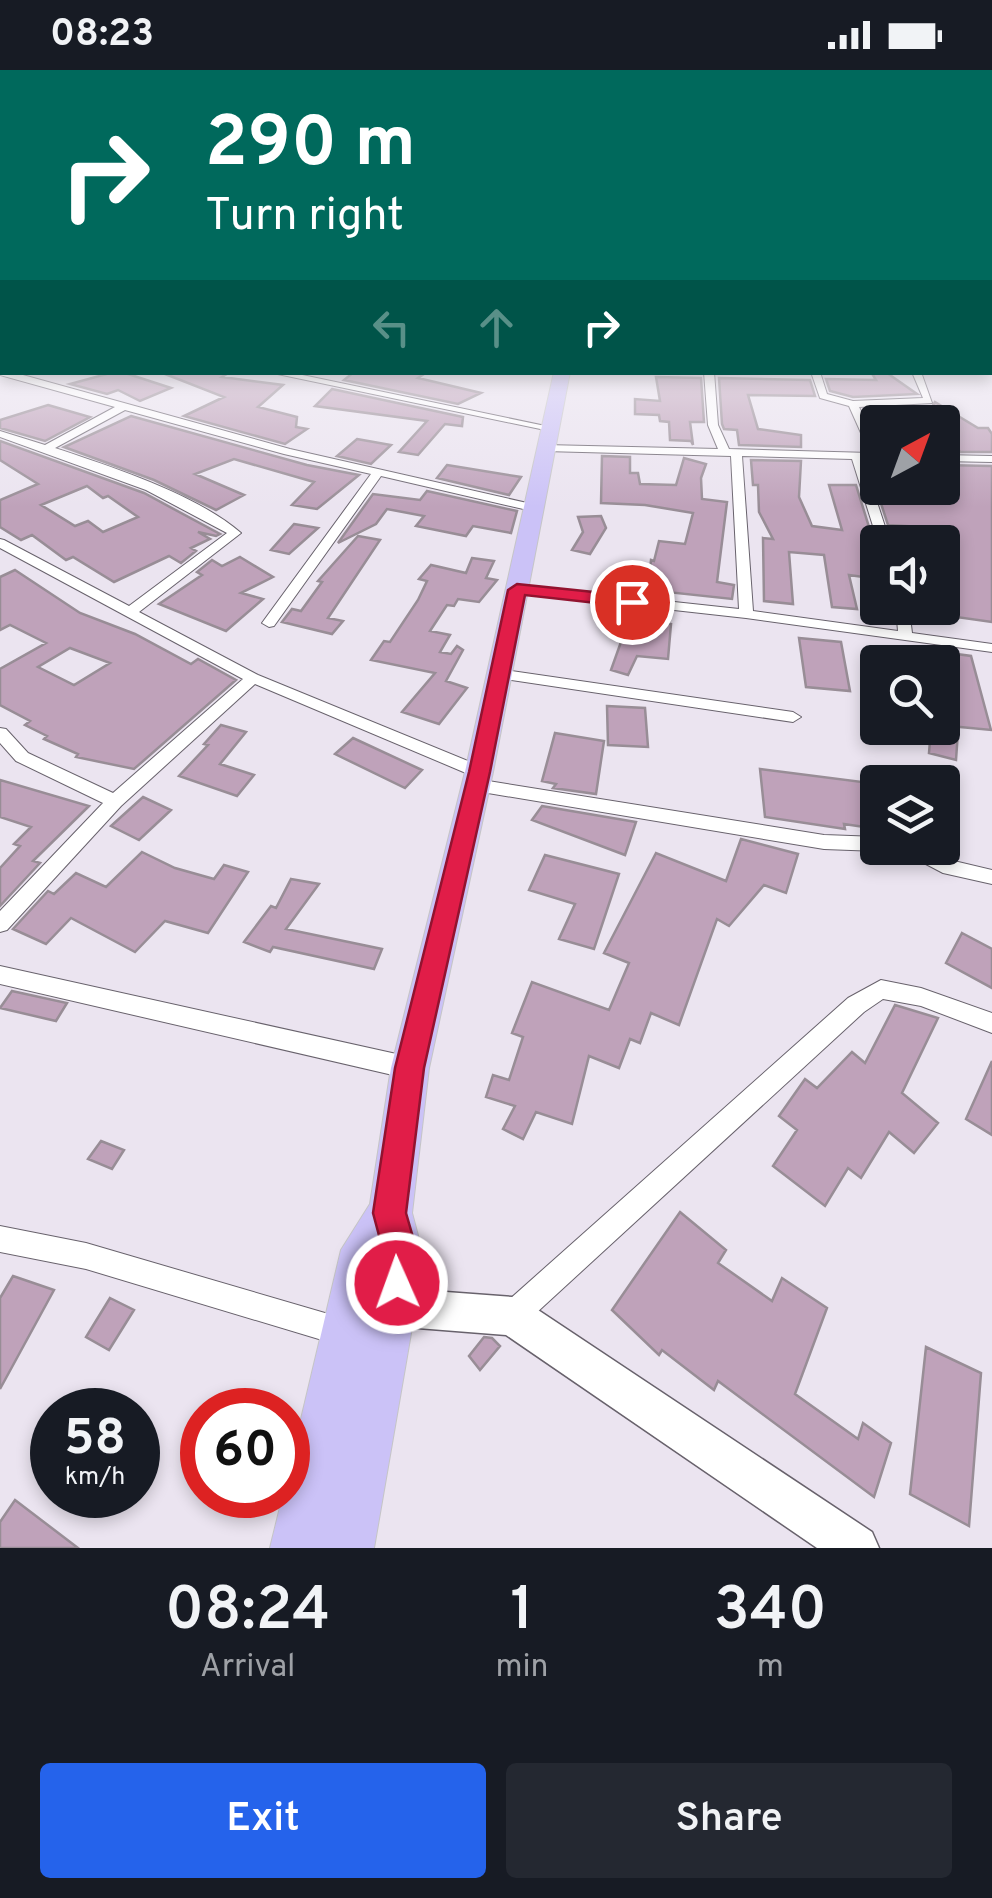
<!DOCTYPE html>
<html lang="en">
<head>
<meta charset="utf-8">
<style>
  :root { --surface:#171b24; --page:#242831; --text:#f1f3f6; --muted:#9ea1a6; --accent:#2563eb }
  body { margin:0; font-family:Overpass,sans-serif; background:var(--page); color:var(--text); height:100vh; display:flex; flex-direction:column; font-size:38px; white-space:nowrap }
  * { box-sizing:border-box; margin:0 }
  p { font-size:32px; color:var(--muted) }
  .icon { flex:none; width:55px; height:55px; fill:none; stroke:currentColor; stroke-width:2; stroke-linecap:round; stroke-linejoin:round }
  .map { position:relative; height:1478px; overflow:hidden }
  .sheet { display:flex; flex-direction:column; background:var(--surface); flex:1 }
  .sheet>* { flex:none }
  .guide { position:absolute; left:0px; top:0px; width:992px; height:305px; box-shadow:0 5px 15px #0003; background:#00695c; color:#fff; overflow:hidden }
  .needle { width:65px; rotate:41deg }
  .fabs { position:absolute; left:860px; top:335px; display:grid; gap:20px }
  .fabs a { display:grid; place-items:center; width:100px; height:100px; border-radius:10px; background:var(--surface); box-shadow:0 5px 15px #0003; font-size:50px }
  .speed { position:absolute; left:30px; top:1318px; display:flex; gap:20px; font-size:50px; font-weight:700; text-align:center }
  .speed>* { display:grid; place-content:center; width:130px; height:130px; border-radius:50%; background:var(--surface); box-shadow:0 5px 15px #0003; line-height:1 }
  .speed small { font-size:25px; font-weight:400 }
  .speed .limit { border:15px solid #d22; background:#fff; color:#111 }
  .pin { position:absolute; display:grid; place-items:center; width:85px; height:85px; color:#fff; margin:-42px; border:5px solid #fff; border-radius:50%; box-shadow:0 2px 10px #0007 }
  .me { position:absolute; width:110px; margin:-55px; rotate:358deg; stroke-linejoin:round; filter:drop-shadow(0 0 8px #0008) }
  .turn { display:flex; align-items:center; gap:35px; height:210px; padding:0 40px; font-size:45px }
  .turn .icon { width:130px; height:130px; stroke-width:2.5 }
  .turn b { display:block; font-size:70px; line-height:85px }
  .lanes { display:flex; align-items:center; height:95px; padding:0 40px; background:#0003; justify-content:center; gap:50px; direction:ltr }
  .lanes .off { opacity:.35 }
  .eta { display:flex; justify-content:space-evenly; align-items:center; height:170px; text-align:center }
  .eta b { font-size:60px; font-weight:600; line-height:70px }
  .action { display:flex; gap:20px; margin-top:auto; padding:20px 40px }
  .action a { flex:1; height:115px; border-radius:10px; background:var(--accent); color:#fff; font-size:40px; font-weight:600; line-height:115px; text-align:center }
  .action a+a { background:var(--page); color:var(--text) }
  .status { display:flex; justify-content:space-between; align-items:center; height:70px; padding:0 50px; background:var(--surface); direction:ltr }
  .status svg { height:28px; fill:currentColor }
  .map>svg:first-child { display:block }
  .building { fill:#bfa2ba; stroke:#988d96; stroke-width:2.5; fill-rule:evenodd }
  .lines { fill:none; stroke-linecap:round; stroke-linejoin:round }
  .street-casing { stroke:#68626c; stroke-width:2 }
  .secondary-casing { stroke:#68626c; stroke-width:3 }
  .primary-casing { stroke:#c5c5c6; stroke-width:2 }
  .street { fill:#fff; fill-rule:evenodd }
  .secondary { fill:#fff; fill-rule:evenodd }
  .primary { fill:#cbc2f7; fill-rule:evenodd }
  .route { fill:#e11d48; stroke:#92132f; stroke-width:2.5 }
</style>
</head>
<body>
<div class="status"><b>08:23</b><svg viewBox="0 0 49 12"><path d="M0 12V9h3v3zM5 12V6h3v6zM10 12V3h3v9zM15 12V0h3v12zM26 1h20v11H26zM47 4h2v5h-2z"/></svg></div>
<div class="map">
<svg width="992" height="1478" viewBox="0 0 992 1478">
  <rect width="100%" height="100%" fill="#ebe4f0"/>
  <path class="building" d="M114,302H122L171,318L140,331L118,320L107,324L70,314Z
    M160,302H230L222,307L283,315L258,337L297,347L296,357L307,359L285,374L184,346L224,327Z
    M354,302H427L418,308L481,323L458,334L344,310Z
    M871,302L887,303L917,324L853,327L830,321L826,309L876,310Z
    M656,307L701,308L704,352H690L693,375L691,371L670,370L669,352L660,351L659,345L635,344V329L660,331Z
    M719,308L810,310L815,326L748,325L758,359L801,365V377L739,375L737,360L724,359L722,354Z
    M332,319L463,347L462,356L445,354L418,385L399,382L427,351L315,336Z
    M935,332L978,358H988L992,364V382H960L932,337Z
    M48,335L90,347L45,371L0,358V350Z
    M131,346L307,395L359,405L317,439L292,435L314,412L234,389L195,404L244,425L216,440L154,410L64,377Z
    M357,369L391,375L371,394L337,386Z
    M0,371L144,423L220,464L216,466L198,462L210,469L191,478L196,481L181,493L169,486L114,512L73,487L66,490L32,465L21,470L0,457V430L38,414L0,390ZM87,416L103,428L108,426L138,447L103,462L88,451L75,456L41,435Z
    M602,386L630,387V403H638L640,414L676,415L684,388L706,394L701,408L702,429L727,432L717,512L734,515L732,529L648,520L651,490L654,491L659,471L685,474L693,443L645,435L601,433Z
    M751,390L801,391L799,427L812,456L842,460L829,415H856L878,486V509L849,505L857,539L832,537L824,485L789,482L793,534L764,531L763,468L773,469L759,442L758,415H753Z
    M447,395L521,407L509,425L437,408Z
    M942,395L992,396V552L942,545V471L938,458L888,455L875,415L942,423Z
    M427,421L517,441L511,463L473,456L466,466L416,456L424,446L387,439L376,454L338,473L373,424L420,430Z
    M601,446L606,458L590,484L572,480L583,462L578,447Z
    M294,454L318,458L289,484L271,480Z
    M358,466L380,470L328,548L343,551L332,564L282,552L292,539L301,541L322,512L318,511Z
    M240,487L273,507L241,523L263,529L226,561L159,534L202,505L197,502L212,490L222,496Z
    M472,488L494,491L486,508L497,510L479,532L458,529L454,536L447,535L430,561L450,565L440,582L451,584L457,576L463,580L446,611L467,618L439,654L402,642L435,603L371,590L384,571L390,572L418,530L427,511L419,509L431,495L466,503Z
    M15,500L80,543L135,564L191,594L198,589L236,610L134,699L76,687L78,684L44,669L47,666L25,655L30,651L0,635V599L46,573L10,555L0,560V507ZM70,578L110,593L74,615L38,597Z
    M645,551L671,554L668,589L637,586L628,605L611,600L627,555L643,564Z
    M799,568L841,572L850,621L806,617Z
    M942,582L971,586L991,660L950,656L942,628Z
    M607,636L645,638L648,677L608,675Z
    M221,655L246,662L220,694L254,705L237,726L179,706L208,675L204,674Z
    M931,658L958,661L956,690L929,683Z
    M555,663L604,671L596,724L553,718L556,714L542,711Z
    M353,668L422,700L405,718L335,684Z
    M760,699L878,714V759L844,754L845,759L765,747Z
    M0,710L89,736L33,791L40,793L0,836V798L20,776L14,774L31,757L0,747Z
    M143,727L171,740L139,770L111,756Z
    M542,736L636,752L625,785L532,750Z
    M741,769L798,784L786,823L764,815L729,856L717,849L679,955L651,943L640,973L630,969L619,998L589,986L572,1054L536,1042L523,1069L503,1059L515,1036L486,1027L493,1005L509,1010L523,967L512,963L532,912L609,940L629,893L604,883L656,783L726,811Z
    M142,782L175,798L214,809L224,795L248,802L208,863L165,851L135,882L71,848L46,874L13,859L48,821L54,824L76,803L106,817Z
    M545,785L619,804L594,879L559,869L575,834L529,820Z
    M291,809L319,814L286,859L382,879L374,899L273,877L270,882L244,872L271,836L276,838Z
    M962,863L992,879V918L946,893Z
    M12,921L67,933L56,951L0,938Z
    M895,935L938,948L902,1023L938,1053L914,1083L889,1062L861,1108L848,1098L825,1136L773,1096L797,1060L779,1046L805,1009L817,1018L852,982L865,993Z
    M992,991V1065L966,1049Z
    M101,1071L124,1080L112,1099L88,1089Z
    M680,1142L726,1180L718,1193L772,1231L782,1208L827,1238L795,1324L858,1369L863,1353L891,1373L874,1427L718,1311L714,1320L662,1280L659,1285L612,1240Z
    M13,1206L54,1220L0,1319V1228Z
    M110,1228L134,1240L109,1280L86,1267Z
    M484,1267L492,1268L500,1276L480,1300L469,1286Z
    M926,1277L981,1303L969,1456L910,1424Z
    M15,1430L78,1478H0V1452Z"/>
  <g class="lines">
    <g class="street-casing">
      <path id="street" d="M0,299L2,302H12L290,379L536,435L538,437L532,441L381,406L274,556L269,557L262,553L371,404L284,384L125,340L55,378C112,397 196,424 241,463L139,542L258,605L485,698L487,702L485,706H473L255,614L121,736L7,860L0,862V841L103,733L16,691L0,673V658L6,659L28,683L113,723L243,609L0,478V469L4,470L129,536L227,463L146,420L0,367V361L45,375L115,337L0,305Z
        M268,302H288L555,358L550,361Z
        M704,302H714L718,355L729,379L870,383L849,336L820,328L811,302H820L827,324L853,331L923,328L912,302H921L932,333L859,337L878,376V389H863L890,472H878L852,389L742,386L753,541L898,561L896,538H909L912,563L992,574V582L746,548L512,522L510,519L517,515L739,539L731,386L545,381L540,378L545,375L718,379L708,355Z
        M942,385L992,386V392L942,391Z
        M497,599L793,642L801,647L793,652L492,607V601Z
        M476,709L824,765L878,767V778H885L878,781L824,779L476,721L467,715Z
        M902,778H926L954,791L992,800V814L943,803L905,783Z
        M0,896L410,987L418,990L421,998L418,1006L410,1009L0,914Z
        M881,910L921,918L992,943V963L921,936L883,929L864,942L522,1256L512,1260L502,1256L498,1246L502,1236L848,928Z
        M0,1156L86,1173L342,1248L352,1252L356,1262L352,1272L342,1276L86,1199L0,1182Z"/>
    </g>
    <g class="secondary-casing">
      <path id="secondary" d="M392,1218L512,1227L526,1232L872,1462L879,1478H817L506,1265L392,1256L378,1251L373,1237L378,1223Z"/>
    </g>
    <g class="primary-casing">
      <path id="primary" d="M554,302H570L493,702L429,998L412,1143L424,1188L374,1478H270L283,1425H288V1404L341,1180L370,1134L391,998L465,702Z"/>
    </g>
    <use href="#street" class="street"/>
    <use href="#secondary" class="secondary"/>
    <use href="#primary" class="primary"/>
  </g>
  <linearGradient id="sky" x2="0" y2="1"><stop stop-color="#7fa4cf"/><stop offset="0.53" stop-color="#f6f3f8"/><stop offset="1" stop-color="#f6f3f8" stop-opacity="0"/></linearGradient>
  <rect width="992" height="437" fill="url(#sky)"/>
  <path class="route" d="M517,514L632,526L640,532L632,537L525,525L490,702L424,998L406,1143L419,1188L409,1225L397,1230L385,1225L380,1213L385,1188L373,1143L395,998L469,702L508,520Z"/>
</svg>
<div class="fabs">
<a><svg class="needle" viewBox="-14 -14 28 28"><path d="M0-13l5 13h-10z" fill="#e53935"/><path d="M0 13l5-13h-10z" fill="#9ea1a6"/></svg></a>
<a><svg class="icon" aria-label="sound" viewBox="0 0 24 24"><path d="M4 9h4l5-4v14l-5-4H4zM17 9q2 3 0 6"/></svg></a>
<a><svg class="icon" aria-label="search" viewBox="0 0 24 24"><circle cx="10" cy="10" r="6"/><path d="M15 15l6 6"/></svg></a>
<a><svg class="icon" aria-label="layers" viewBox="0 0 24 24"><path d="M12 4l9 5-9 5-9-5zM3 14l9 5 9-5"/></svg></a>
</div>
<div class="speed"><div>58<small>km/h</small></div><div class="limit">60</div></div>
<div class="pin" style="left:632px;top:532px;background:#d93025"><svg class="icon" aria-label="arrive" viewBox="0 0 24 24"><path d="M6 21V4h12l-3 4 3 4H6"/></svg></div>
<svg class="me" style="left:397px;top:1213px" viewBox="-20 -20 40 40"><circle r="17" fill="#e11d48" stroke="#fff" stroke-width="3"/><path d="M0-11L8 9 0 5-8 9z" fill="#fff"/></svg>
<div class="guide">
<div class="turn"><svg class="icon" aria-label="right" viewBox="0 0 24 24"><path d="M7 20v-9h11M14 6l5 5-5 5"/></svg><div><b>290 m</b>Turn right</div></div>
<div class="lanes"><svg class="icon off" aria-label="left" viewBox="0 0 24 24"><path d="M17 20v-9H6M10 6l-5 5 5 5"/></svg><svg class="icon off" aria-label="ahead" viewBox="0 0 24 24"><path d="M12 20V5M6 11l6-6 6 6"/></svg><svg class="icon" aria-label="right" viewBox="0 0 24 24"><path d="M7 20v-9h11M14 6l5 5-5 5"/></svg></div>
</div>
</div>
<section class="sheet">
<div class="eta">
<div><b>08:24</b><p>Arrival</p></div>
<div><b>1</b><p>min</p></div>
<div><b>340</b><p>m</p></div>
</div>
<div class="action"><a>Exit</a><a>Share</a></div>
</section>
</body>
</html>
